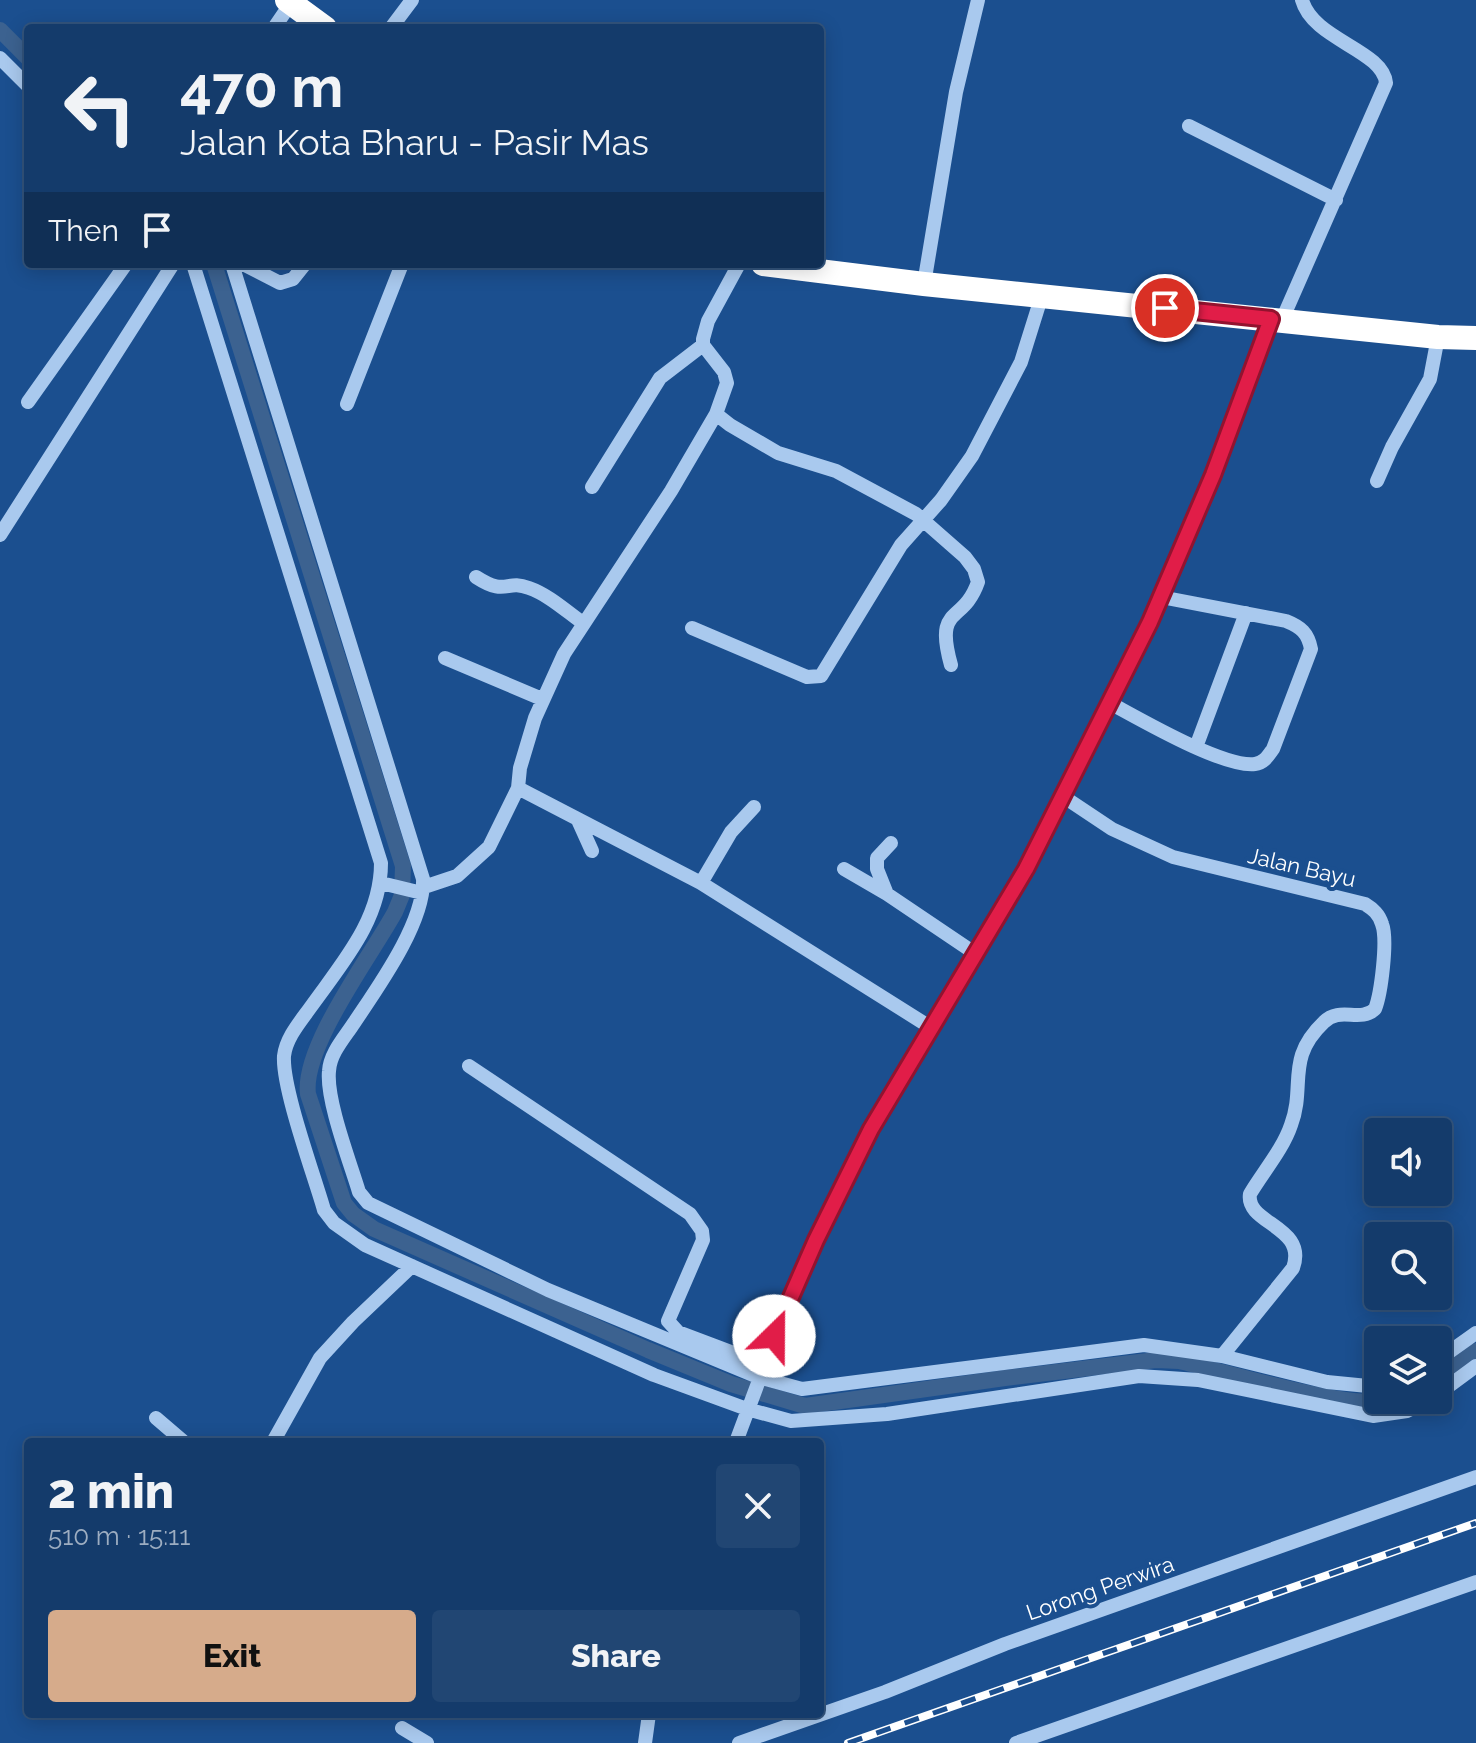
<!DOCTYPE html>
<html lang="en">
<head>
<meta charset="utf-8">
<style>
  :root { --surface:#143b6b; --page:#214673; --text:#f1f3f6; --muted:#9dadc1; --line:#33557e; --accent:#d6ab8b }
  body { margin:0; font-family:Raleway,sans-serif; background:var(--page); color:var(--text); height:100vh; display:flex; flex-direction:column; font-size:30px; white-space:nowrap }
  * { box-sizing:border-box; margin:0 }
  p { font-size:26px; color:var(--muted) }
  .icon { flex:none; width:44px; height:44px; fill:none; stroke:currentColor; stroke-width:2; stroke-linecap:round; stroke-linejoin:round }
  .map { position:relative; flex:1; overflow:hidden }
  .sheet { position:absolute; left:24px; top:1438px; width:800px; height:280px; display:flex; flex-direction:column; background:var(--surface); border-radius:8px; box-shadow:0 4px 20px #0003,0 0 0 2px var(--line) }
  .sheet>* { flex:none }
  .banner { position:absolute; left:24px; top:24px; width:800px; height:244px; border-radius:8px; box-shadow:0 4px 20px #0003,0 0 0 2px var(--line); background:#143b6b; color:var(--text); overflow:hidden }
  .controls { position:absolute; left:1364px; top:1118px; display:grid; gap:16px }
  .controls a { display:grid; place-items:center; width:88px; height:88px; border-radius:8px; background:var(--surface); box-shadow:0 4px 20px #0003,0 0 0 2px var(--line); font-size:40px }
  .pin { position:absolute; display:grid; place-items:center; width:68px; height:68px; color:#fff; margin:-34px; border:4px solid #fff; border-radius:50%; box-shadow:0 2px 8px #0007 }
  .me { position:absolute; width:88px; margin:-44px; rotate:23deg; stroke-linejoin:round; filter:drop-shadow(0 0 6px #0008) }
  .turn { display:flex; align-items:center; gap:28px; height:168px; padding:0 24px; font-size:36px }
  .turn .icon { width:104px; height:104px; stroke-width:2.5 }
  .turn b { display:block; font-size:56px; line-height:68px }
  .then { display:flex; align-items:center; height:76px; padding:0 24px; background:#0003; gap:16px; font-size:30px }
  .round { display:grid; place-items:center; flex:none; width:84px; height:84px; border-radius:8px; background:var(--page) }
  .headline { display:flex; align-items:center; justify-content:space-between; height:136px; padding:0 24px }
  h1 { font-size:48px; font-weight:800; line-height:60px }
  .action { display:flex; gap:16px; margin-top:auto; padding:16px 24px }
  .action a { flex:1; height:92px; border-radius:8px; background:var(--accent); color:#111; font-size:32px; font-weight:800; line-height:92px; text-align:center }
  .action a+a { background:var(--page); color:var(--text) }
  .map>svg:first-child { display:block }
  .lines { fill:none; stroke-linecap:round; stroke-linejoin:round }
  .canal { stroke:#3c6290; stroke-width:16 }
  .minor { stroke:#a9c9ee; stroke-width:14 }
  .highway { stroke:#fff; stroke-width:24 }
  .rail-casing { stroke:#fff; stroke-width:8 }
  .rail { stroke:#1b4f8f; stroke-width:5; stroke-dasharray:15; stroke-linecap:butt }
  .route-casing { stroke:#92132f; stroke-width:20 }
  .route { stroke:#e11d48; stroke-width:14 }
  .labels { text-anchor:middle; stroke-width:8; stroke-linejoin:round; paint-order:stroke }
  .street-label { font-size:22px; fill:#fff; stroke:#1b4f8f }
</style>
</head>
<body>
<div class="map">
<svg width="1476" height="1743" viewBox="0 0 1476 1743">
  <rect width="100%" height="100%" fill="#1b4f8f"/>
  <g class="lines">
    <path class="canal" d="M0,30L28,58
      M214,264L403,866L402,895L395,912C371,956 302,1047 308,1094L344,1203L353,1214L374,1229L648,1350L731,1384L805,1406L1005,1378L1156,1360L1179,1361C1231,1373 1356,1413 1403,1400
      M1438,1379L1476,1351"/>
    <path class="minor" d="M274,28L291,3
      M391,28L412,0
      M0,58L28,86
      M1189,126L1336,200
      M193,264L381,863C381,920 342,963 310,1008C300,1022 286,1038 284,1056C282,1088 314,1175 324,1210L334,1223L365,1245L654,1375L747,1409L791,1421L887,1414L1139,1376L1198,1380L1373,1416L1407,1411L1429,1400
      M232,264L423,879C425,922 378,987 354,1023C345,1037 330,1053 329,1071C326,1100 350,1162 359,1192L368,1203L548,1290L758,1377L802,1389L1144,1345L1222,1356L1327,1382L1378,1387
      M243,264L280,283L293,279L305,264
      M924,284L956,92L978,0
      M1282,320L1386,83C1383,50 1313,40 1302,0
      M28,402L126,264
      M347,404L402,264
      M716,414L730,425L778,453L836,471L916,514L965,557L974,569L978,582C963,625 934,604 951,665
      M1377,481L1392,447L1430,379L1438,337
      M592,487L660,378L703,345
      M0,535L173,264
      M476,577C507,597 505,579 529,588C549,595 566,611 583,623
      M692,628L807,677L821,676L901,545L941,500L972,456L1021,362L1042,295
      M445,658L542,699
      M1108,702C1138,718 1223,768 1255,764C1264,763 1268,756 1273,749L1311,649C1308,633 1301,627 1286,621L1161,597
      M1196,747L1246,613
      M518,788L701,883L930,1027
      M1061,795L1112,829L1173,857L1365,904C1373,909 1379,914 1382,924C1388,940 1381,994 1375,1009C1360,1023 1340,1006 1324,1022C1285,1059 1306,1085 1291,1125C1283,1149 1263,1172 1250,1194C1245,1224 1308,1226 1293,1268L1222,1356
      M578,820L592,851
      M844,869L887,894L976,954
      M381,883L422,893
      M701,883L731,832L754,807
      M424,887L457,876L489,847L518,788L520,768L535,718L564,654L671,491L716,414L727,383L724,372L703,345V339L708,321L739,264
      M887,894L877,869V858L891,843
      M469,1066L690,1214L702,1231L703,1240L668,1321L678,1332L763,1364
      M1438,1360L1476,1333
      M1438,1394L1476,1366
      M156,1418L184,1442
      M273,1442L320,1358L353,1322L412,1266
      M736,1442L786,1308L848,1172L930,1027L1026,869L1150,622L1213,475L1271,319
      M402,1728L427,1743
      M645,1743L649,1714
      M739,1743L885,1692L1005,1644L1476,1477
      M1016,1743L1476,1582"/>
    <path class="highway" d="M287,0L325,28
      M763,264L924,284L1438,337L1476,338"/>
    <g class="rail-casing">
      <path id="rail" d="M848,1743L1476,1523"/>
    </g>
    <use href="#rail" class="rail"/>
  </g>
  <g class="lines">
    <g class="route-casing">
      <path id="route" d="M774,1336L816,1240L871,1129L1026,869L1150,622L1213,475L1271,319L1165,308"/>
    </g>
    <use href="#route" class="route"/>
  </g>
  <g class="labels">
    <g class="street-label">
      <text transform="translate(1302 867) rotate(13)" y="8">Jalan Bayu</text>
      <text transform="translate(1100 1588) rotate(-19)" y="8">Lorong Perwira</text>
    </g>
  </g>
</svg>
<div class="controls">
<a><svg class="icon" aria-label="sound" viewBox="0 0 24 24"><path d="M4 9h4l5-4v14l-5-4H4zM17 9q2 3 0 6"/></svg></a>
<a><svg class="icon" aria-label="search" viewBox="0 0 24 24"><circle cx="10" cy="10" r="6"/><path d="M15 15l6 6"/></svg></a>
<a><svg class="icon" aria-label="layers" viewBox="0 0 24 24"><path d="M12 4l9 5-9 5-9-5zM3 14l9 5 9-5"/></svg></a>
</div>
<div class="pin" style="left:1165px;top:308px;background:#d93025"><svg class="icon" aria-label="arrive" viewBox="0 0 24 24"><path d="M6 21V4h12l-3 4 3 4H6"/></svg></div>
<svg class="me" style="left:774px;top:1336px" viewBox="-20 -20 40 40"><circle r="19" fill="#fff"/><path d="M0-13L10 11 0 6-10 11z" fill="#e11d48"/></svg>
<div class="banner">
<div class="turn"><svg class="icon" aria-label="left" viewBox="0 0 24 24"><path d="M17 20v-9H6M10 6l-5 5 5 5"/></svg><div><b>470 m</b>Jalan Kota Bharu - Pasir Mas</div></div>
<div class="then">Then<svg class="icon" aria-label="arrive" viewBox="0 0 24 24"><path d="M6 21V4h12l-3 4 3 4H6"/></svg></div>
</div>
<section class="sheet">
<div class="headline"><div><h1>2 min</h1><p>510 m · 15:11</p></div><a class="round"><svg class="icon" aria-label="close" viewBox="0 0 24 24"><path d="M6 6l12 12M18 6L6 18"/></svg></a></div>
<div class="action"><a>Exit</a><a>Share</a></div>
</section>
</div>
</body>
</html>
